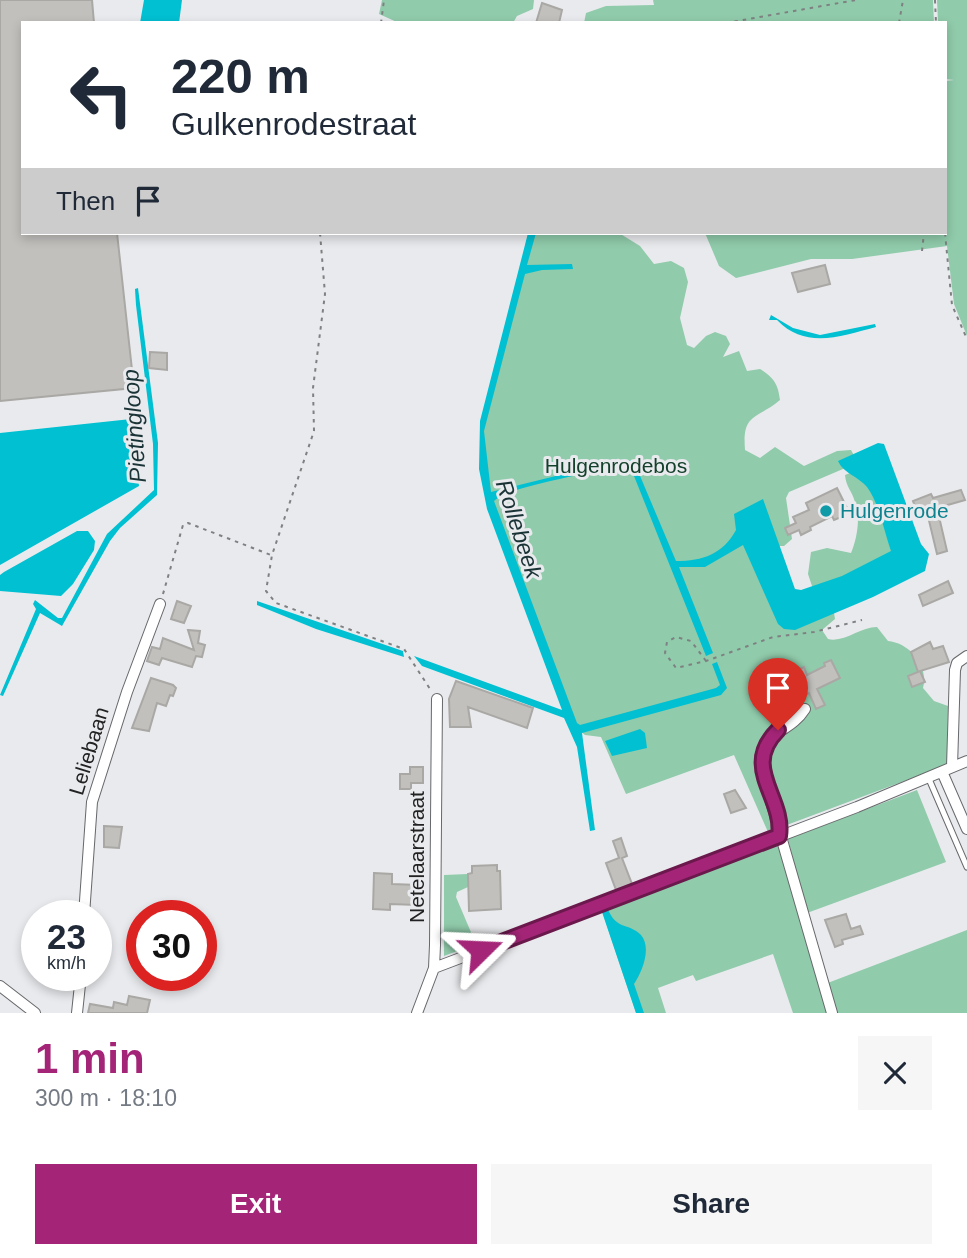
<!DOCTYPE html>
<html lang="en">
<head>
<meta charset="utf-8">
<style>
  :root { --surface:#fff; --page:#f6f6f7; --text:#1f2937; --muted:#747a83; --accent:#a42577 }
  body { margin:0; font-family:Helvetica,sans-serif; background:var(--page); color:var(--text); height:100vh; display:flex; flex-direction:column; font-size:26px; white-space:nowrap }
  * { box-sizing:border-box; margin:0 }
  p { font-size:23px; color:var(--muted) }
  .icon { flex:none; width:38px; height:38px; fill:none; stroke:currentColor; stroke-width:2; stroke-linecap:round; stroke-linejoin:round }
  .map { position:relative; height:1013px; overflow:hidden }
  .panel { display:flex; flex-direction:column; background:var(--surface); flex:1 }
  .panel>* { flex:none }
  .hud { position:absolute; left:21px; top:21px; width:926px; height:214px; border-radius:0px; box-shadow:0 4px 10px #0003; background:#fff; color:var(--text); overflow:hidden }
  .speed { position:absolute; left:21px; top:900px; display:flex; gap:14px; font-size:35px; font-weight:700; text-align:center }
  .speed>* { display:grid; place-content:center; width:91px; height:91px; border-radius:50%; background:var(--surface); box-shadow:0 4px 10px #0003; line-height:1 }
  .speed small { font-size:18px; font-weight:400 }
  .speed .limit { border:10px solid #d22; background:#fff; color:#111 }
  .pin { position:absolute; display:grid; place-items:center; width:60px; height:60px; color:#fff; margin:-72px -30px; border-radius:50% 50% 50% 0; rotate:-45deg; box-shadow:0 0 7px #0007 }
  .pin .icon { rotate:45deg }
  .me { position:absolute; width:77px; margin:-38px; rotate:69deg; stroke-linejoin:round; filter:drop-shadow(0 0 5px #0008) }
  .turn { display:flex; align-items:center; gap:24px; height:147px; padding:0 35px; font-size:32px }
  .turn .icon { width:91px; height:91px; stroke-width:2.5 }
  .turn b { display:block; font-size:49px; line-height:60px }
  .then { display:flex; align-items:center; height:66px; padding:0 35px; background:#0003; gap:14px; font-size:26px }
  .round { display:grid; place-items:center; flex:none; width:74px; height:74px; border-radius:0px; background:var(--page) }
  .summary { display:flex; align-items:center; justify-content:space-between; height:119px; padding:0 35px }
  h1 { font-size:42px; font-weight:700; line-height:52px; color:var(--accent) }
  .primary-button { display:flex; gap:14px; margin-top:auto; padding:14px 35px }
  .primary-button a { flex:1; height:80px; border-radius:0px; background:var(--accent); color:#fff; font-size:28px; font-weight:700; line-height:80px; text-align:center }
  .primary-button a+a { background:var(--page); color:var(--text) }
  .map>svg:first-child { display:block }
  .green { fill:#90cbab }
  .water { fill:#00c0d2 }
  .building { fill:#c2c0bd; stroke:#aaa8a5; stroke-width:2 }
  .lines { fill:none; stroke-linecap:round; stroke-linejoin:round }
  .lane-casing { stroke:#67686b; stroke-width:7 }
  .street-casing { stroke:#67686b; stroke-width:12 }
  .path { stroke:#7f8082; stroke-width:2; stroke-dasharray:3.5 5; stroke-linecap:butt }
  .lane { stroke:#fff; stroke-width:5 }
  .street { stroke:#fff; stroke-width:10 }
  .route-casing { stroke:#6b184d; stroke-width:18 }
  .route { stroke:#a42577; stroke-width:12 }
  .culture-dot { fill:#0f9aa8; stroke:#e9eaed; stroke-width:2.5 }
  .labels { text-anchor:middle; stroke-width:6; stroke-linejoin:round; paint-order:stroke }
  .park-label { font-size:21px; fill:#13412c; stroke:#e9eaed }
  .culture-label { font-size:21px; fill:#0d838f; stroke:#e9eaed; text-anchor:start }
  .street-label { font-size:21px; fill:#222223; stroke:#e9eaed }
  .water-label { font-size:23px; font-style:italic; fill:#1a3336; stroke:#e9eaed }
</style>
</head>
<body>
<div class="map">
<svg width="967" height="1013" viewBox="0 0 967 1013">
  <rect width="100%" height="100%" fill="#e9eaed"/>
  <path class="green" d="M382,0H534L533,9L517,16L513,23H399L379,14Z
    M653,0H933L934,23H584L586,13L606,6L654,5Z
    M937,0H967V336L954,304L947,246L852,259H811L736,278L719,266L705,233H945V81L954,80L945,79V23H938Z
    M531,233H619L640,246L654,264L671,261L684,268L688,282L680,318L687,345L694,348L706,336L715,332L726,336L730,344L723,357L739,351L747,371L760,369C774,378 778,384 780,400C756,420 742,413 745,450L760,458L775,447L804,466L837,451L851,450L856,459L850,466L789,492L786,498L792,539L784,546H777L765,578L833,607L835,619L822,630L828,639C844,643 860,627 877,627L888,641C910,643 929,666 923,688L934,701L948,706L947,765L768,832L734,755L626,794L601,737L585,735L578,729L489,498L482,418Z
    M858,470L868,471L894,552L886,564L813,589L808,574L811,552L827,548L851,553C857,539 861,516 855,502C852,491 846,487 845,475Z
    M917,790L946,862L807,913L788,839Z
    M779,836L825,984L967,930V1013H793L773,954L696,981L693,975L658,988L666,1013H636L602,911L603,904Z
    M468,874V887L457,892L456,897L476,944L444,956V875Z"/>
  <path class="water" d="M144,0H182L179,23H140Z
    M528,233H536L527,265L572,264L573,269L542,270L525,274L484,431L491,492L625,459L623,463C595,474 511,485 494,501L577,723L580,725L716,688L720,685L712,664L717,662L727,688L721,695L582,733L595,830L590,831L577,747L564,718L422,666L414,656L562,710L487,509L479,469L480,421Z
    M138,288L158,443L157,495L120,528L110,541L62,626L40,613L3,696L0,695L36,609L33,604L35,600L58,618H62L107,534L154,490L153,444L136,305L135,289Z
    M771,315L793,328L820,335L875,324L876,327C841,336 806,350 777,320H769Z
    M131,419L139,486L0,565V433Z
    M878,443L884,444L921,544L929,554L925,571L873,597L795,630L784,629L778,624L743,545L705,567H679L713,653L706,656L628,461L633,460L635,464L676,561C703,561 723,554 736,530L734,514L763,499L795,589L801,590L842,576L891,551C884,531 879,503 867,487C858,476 844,474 838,461Z
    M77,531H88L95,541L94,550L73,584L61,596L0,591V575L4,572Z
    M257,601L403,651L404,657L316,629L257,605Z
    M640,729L645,733L647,748L612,756L605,741Z
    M607,907C616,931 628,922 641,935C652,948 642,972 634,984L644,1013H636L601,909Z"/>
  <path class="building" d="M0,0H92L94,23H23V233H117L134,388L0,401Z
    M542,3L562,10L559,23H536Z
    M825,265L830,284L798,292L792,273Z
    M150,352L167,353V370L149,368Z
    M837,488L847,508L842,510L844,516L834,520L832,516L810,527L811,530L801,535L799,530L788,535L785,528L796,523L793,517L809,510L806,503Z
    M961,490L965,500L937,508L947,551L937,554L926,508L917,512L913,501L931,494L933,498Z
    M948,581L953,593L923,606L919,595Z
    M177,601L191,606L184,623L171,619Z
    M188,630L200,631L198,643L205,645L202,657L196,656L192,667L162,658L159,665L147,661L152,647L160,649L163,638L194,650Z
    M930,642L933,649L943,646L949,662L920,671L925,682L912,687L908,676L918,672L911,652Z
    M831,660L840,678L817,689L825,705L816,709L809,693L797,700L789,686L801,680L796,671L804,667L807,675L825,666L824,663Z
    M151,678L173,685L176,688L173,696L170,695L166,706L157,703L149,731L132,728Z
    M456,681L533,708L527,728L468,707L471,727H450L449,699Z
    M410,767H423V783H411V789H400V774H410Z
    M735,790L746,808L731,813L724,794Z
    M104,826L122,827L119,848L104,847Z
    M621,838L627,856L622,858L632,884L616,890L606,863L619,858L613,841Z
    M497,865V871H500L501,909L469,911L468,874L472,873V866Z
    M374,873L392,874V884L418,885L417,905L390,904V910L373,909Z
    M846,914L851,929L860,926L863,934L842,940L843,944L835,947L825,920Z
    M129,996L150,1000L147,1013H88L90,1004L113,1008L114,1002L127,1005Z"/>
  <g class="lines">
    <g class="lane-casing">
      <path id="lane" d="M929,779L967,867"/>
    </g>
    <g class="street-casing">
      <path id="street" d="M805,709C787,737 762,726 762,771L832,1013
        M952,767L955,670L957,663L967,656
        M943,774L967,829
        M84,915L92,802L127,692L160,604
        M434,968L857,807L967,761
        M0,986L35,1013
        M77,1013L81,975
        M417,1013L434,968L435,945L437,699"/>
    </g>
    <path class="path" d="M935,0L936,23
      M381,23L384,0
      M726,23L856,0
      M899,23L903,0
      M320,233L325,294L313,388L314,431L272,555L266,591L276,603L404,649L432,692
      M945,233L952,305L967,339
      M922,251L924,233
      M163,594L183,525L188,523L271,555
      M706,661L691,641L676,637L667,642L665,653L676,668L706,661L773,637L814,632L862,620"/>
    <use href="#lane" class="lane"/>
    <use href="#street" class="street"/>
  </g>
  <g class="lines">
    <g class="route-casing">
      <path id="route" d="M481,950L779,836C785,797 740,768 778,730"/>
    </g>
    <use href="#route" class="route"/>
  </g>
  <circle class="culture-dot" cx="826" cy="511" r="7"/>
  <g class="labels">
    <g class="park-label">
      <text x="616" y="473">Hulgenrodebos</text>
    </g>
    <g class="culture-label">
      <text x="840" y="518">Hulgenrode</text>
    </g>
    <g class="street-label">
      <text transform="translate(89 751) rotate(-73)" y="7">Leliebaan</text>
      <text transform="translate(417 857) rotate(-90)" y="7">Netelaarstraat</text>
    </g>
    <g class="water-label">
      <text transform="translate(134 426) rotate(-94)" y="8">Pietingloop</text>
      <text transform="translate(519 529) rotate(72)" y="8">Rollebeek</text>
    </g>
  </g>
</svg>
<div class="speed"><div>23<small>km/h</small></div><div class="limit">30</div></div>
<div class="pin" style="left:778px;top:730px;background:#d93025"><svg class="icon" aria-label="arrive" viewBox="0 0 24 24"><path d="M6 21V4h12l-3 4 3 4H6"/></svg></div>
<svg class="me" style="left:481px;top:950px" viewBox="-20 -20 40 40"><path d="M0-17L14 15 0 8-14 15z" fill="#a42577" stroke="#fff" stroke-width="4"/></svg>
<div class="hud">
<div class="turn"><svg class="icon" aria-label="left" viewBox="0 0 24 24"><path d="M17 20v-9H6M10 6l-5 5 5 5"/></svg><div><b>220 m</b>Gulkenrodestraat</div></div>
<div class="then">Then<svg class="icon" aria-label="arrive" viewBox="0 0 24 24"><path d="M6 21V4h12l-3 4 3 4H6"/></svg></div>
</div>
</div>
<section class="panel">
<div class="summary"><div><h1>1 min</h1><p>300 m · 18:10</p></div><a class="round"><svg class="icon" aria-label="close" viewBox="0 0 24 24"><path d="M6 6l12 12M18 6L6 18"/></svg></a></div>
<div class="primary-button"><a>Exit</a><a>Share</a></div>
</section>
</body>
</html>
